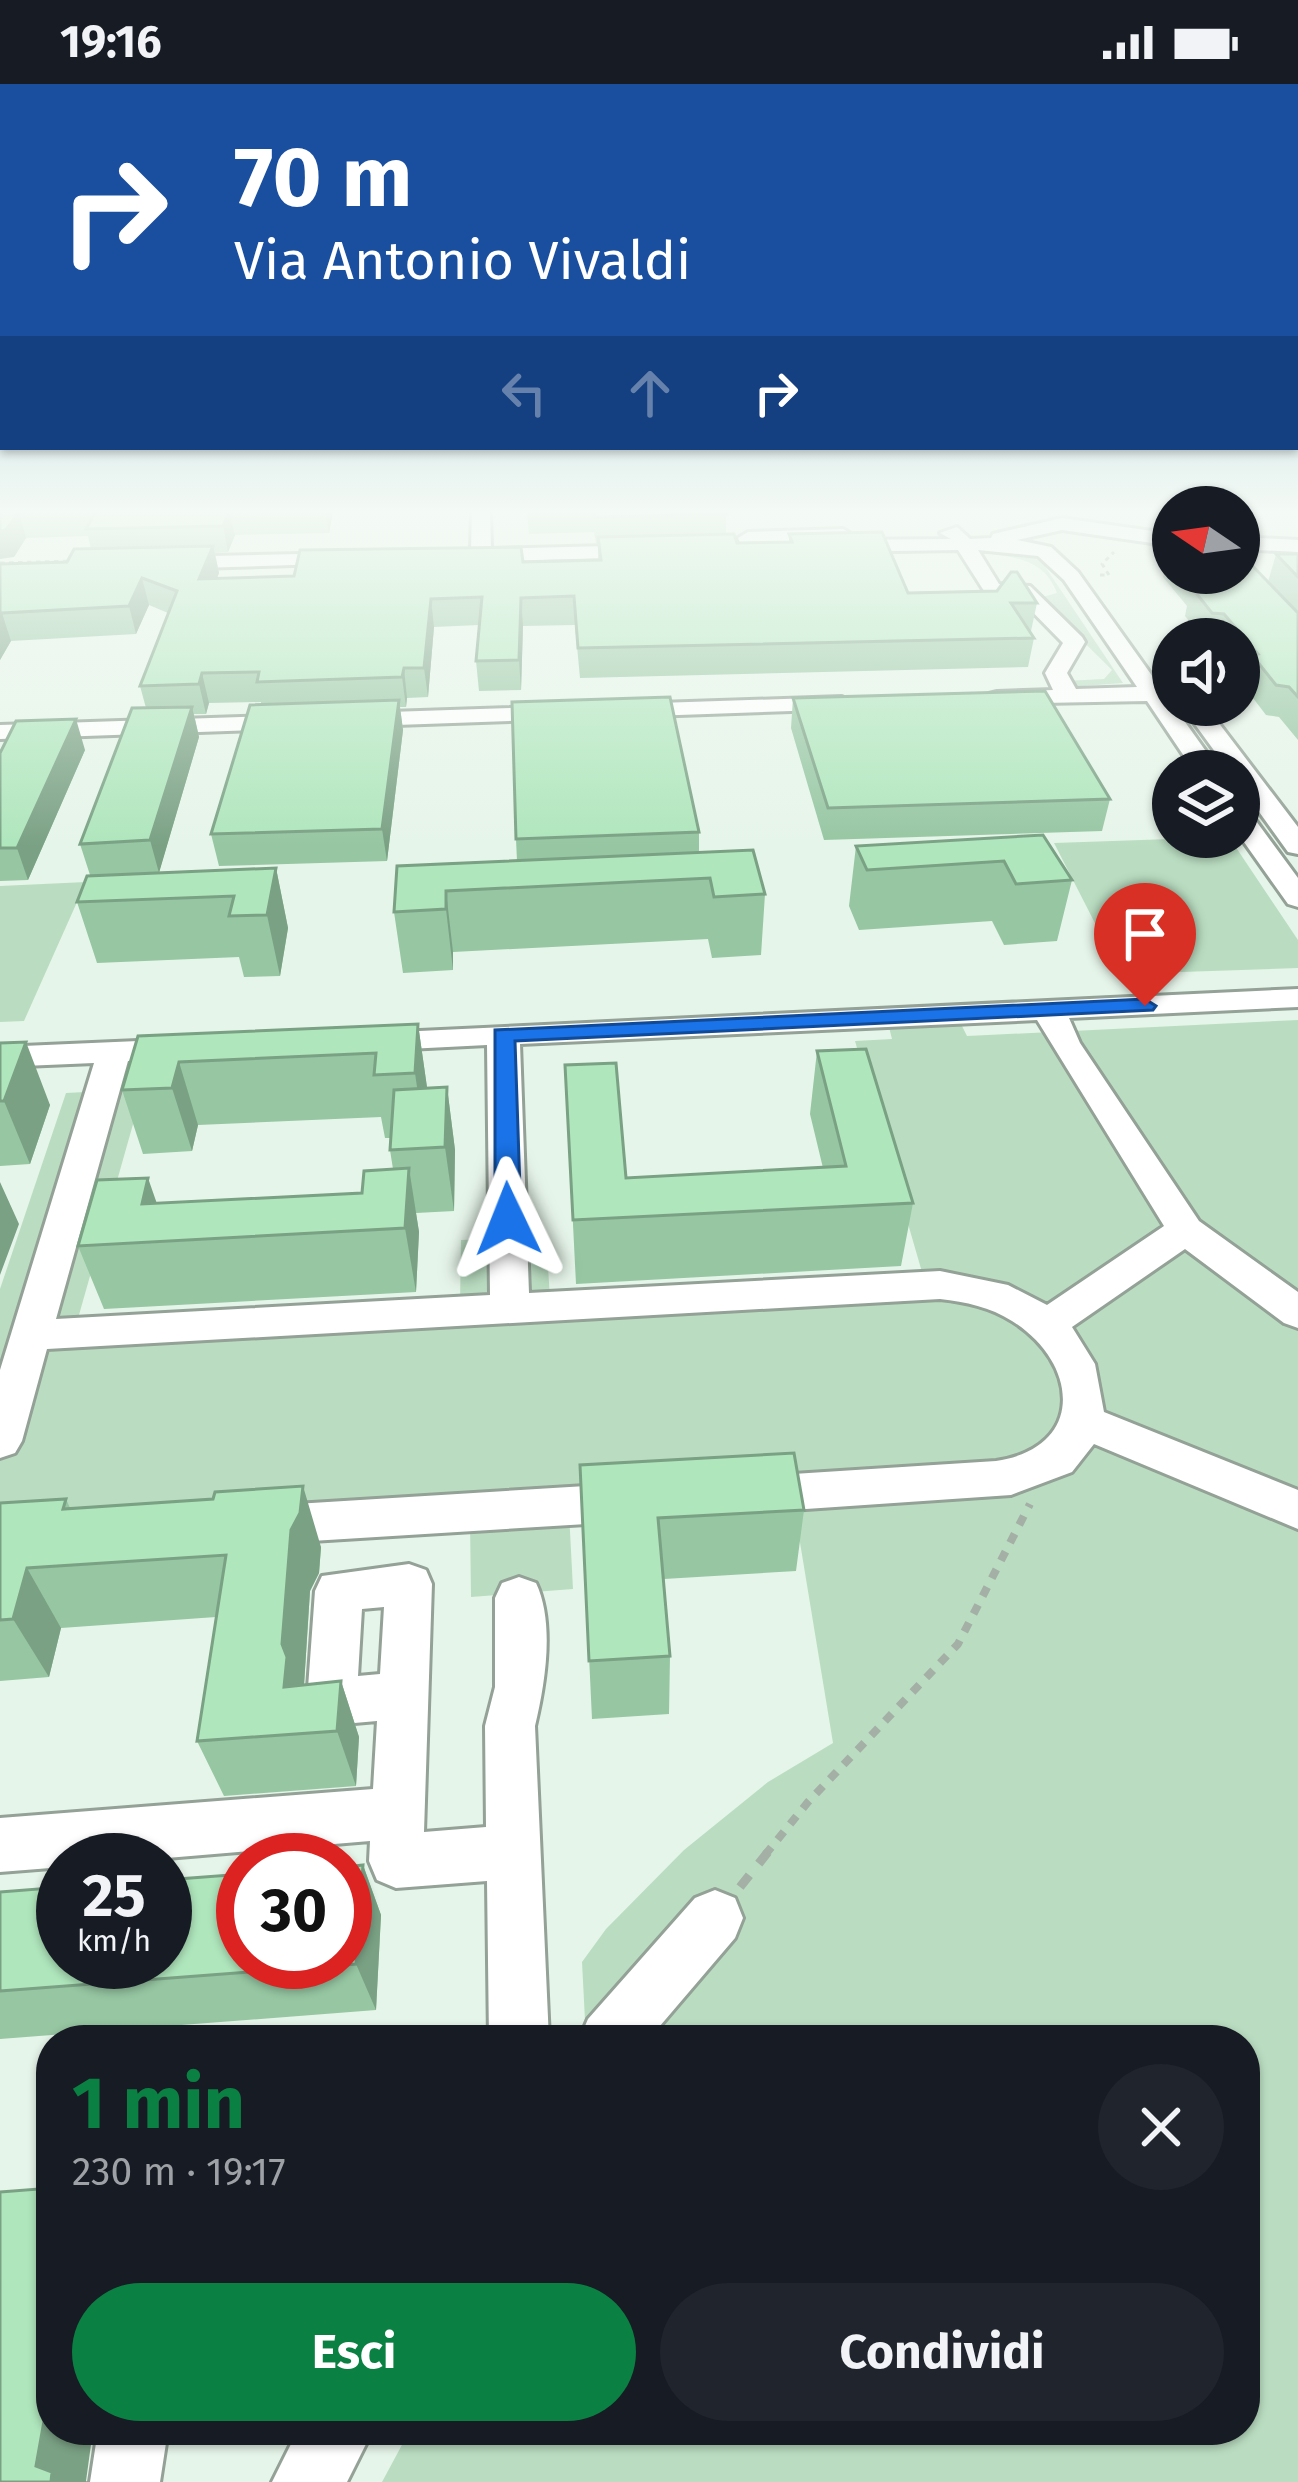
<!DOCTYPE html>
<html lang="it">
<head>
<meta charset="utf-8">
<style>
  :root { --surface:#171b24; --page:#20242c; --text:#f1f3f6; --muted:#9ea1a6; --accent:#0b8043 }
  body { margin:0; font-family:"Fira Sans",sans-serif; background:var(--page); color:var(--text); height:100vh; display:flex; flex-direction:column; font-size:45px; white-space:nowrap }
  * { box-sizing:border-box; margin:0 }
  p { font-size:39px; color:var(--muted) }
  .icon { flex:none; width:66px; height:66px; fill:none; stroke:currentColor; stroke-width:2; stroke-linecap:round; stroke-linejoin:round }
  .map { position:relative; flex:1; overflow:hidden }
  .drawer { position:absolute; left:36px; top:1941px; width:1224px; height:420px; display:flex; flex-direction:column; background:var(--surface); border-radius:48px; box-shadow:0 3px 9px #0004 }
  .drawer>* { flex:none }
  .top-card { position:absolute; left:0px; top:0px; width:1299px; height:366px; box-shadow:0 3px 9px #0004; background:#1a4fa0; color:#fff; overflow:hidden }
  .needle { width:78px; rotate:283deg }
  .tools { position:absolute; left:1152px; top:402px; display:grid; gap:24px }
  .tools a { display:grid; place-items:center; width:108px; height:108px; border-radius:50%; background:var(--surface); box-shadow:0 3px 9px #0004; font-size:60px }
  .speed { position:absolute; left:36px; top:1749px; display:flex; gap:24px; font-size:60px; font-weight:700; text-align:center }
  .speed>* { display:grid; place-content:center; width:156px; height:156px; border-radius:50%; background:var(--surface); box-shadow:0 3px 9px #0004; line-height:1 }
  .speed small { font-size:30px; font-weight:400 }
  .speed .limit { border:18px solid #d22; background:#fff; color:#111 }
  .pin { position:absolute; display:grid; place-items:center; width:102px; height:102px; color:#fff; margin:-123px -51px; border-radius:50% 50% 50% 0; rotate:-45deg; box-shadow:0 0 12px #0007 }
  .pin .icon { rotate:45deg }
  .me { position:absolute; width:132px; margin:-66px; rotate:358deg; stroke-linejoin:round; filter:drop-shadow(0 0 9px #0008) }
  .turn { display:flex; align-items:center; gap:42px; height:252px; padding:0 36px; font-size:54px }
  .turn .icon { width:156px; height:156px; stroke-width:2.5 }
  .turn b { display:block; font-size:84px; line-height:102px }
  .lanes { display:flex; align-items:center; height:114px; padding:0 36px; background:#0003; justify-content:center; gap:60px; direction:ltr }
  .lanes .off { opacity:.35 }
  .round { display:grid; place-items:center; flex:none; width:126px; height:126px; border-radius:63px; background:var(--page) }
  .head { display:flex; align-items:center; justify-content:space-between; height:204px; padding:0 36px }
  h1 { font-size:72px; font-weight:700; line-height:90px; color:var(--accent) }
  .button { display:flex; gap:24px; margin-top:auto; padding:24px 36px }
  .button a { flex:1; height:138px; border-radius:72px; background:var(--accent); color:#fff; font-size:48px; font-weight:700; line-height:138px; text-align:center }
  .button a+a { background:var(--page); color:var(--text) }
  .status { display:flex; justify-content:space-between; align-items:center; height:84px; padding:0 60px; background:var(--surface); direction:ltr }
  .status svg { height:33px; fill:currentColor }
  .map>svg:first-child { display:block }
  .green { fill:#baddc1 }
  .lines { fill:none; stroke-linecap:round; stroke-linejoin:round }
  .minor-casing { stroke:#93a196; stroke-width:6 }
  .path-far2 { stroke:#a4b0a6; stroke-width:3; stroke-dasharray:4.5 4.5; stroke-linecap:butt }
  .path-far1 { stroke:#a4b0a6; stroke-width:8; stroke-dasharray:10 10; stroke-linecap:butt }
  .path { stroke:#a4b0a6; stroke-width:9; stroke-dasharray:15 15; stroke-linecap:butt }
  .minor { fill:#fff; fill-rule:evenodd }
  .wall { fill:#96c6a2 }
  .shaded-wall { fill:#7aa184 }
  .building { fill:#afe6bc; stroke:#7aa184; stroke-width:3 }
  .route { fill:#1a73e8; stroke:#114b97; stroke-width:3 }
</style>
</head>
<body>
<div class="status"><b>19:16</b><svg viewBox="0 0 49 12"><path d="M0 12V9h3v3zM5 12V6h3v6zM10 12V3h3v9zM15 12V0h3v12zM26 1h20v11H26zM47 4h2v5h-2z"/></svg></div>
<div class="map">
<svg width="1298" height="2398" viewBox="0 0 1298 2398">
  <rect width="100%" height="100%" fill="#e6f5e9"/>
  <path class="green" d="M995,464L1016,466L1042,478L1123,599L1070,603L1065,597L1104,595L1112,586L1039,514L1057,509C1042,470 1008,475 974,466Z
    M1229,753L1298,856V884L1121,890L1054,759Z
    M86,798L24,937L0,938V802Z
    M1298,936V2398H382L410,2346H1245V1956H586L582,1878L606,1845L684,1766L768,1698L833,1659L793,1416L569,1428L573,1505L471,1513L470,1437L19,1465L0,1528V1205L66,1009L143,1005L77,1238L460,1219L461,1156L546,1152L550,1214L924,1195L855,957L892,955L889,943L961,940L967,952Z"/>
  <g class="lines">
    <g class="minor-casing">
      <path id="minor" d="M472,427H490L491,465L648,461L658,467L648,473L467,478L457,472L471,466Z
        M1062,434L1173,450V462L1062,446L1017,456L1051,463L1078,488L1220,687H1194L1147,617L989,620V610L997,608L1053,606L1045,589L1063,559L1017,512L986,510L958,466L833,468L823,462L829,457L759,459L758,468H744L738,454L748,448L843,445L853,451L846,456L951,455L940,449L957,443L970,455L991,454L993,450ZM978,466L1038,472L1064,496L1137,603L1076,605L1067,589L1085,558L1082,553L1030,502L999,500Z
        M1239,453L1298,456V468L1239,465Z
        M348,469L355,471V479L167,485L157,479L167,473Z
        M842,613L854,620L850,625L0,655V641Z
        M1181,621H1205L1298,743V770L1288,768L1239,700V687H1229Z
        M1239,724L1248,726L1298,794V823L1288,820L1239,751Z
        M1298,905V923L1069,934L1080,959L1199,1137L1298,1208V1244L1284,1239L1185,1165L1072,1243L1095,1280L1104,1328L1298,1406V1445L1094,1360L1072,1388L1011,1411L748,1429L732,1424L726,1411L732,1398L748,1393L996,1377C1087,1363 1078,1278 1012,1237C990,1223 966,1218 940,1215L47,1265L22,1357L15,1369L0,1374V1286L94,979L0,983V963L184,955L200,965L184,975L128,977L56,1235L490,1211L487,961L368,967L352,957L356,950ZM1037,936L1164,1142L1047,1221L1008,1201L940,1187L529,1209L520,960Z
        M635,1399L651,1405L657,1418L651,1431L635,1437L263,1460L247,1454L240,1441L247,1428L263,1422Z
        M409,1480L426,1486L432,1500L424,1748L486,1743L485,1642L495,1603V1514L502,1499L519,1493L536,1499C555,1539 545,1600 535,1642L549,1956H489L487,1797L396,1804L377,1796L369,1777L370,1757L143,1776H63V1783L0,1788V1734L373,1705L377,1637L332,1641L314,1634L307,1618L315,1507L322,1492ZM384,1523L380,1590L358,1592L362,1525Z
        M715,1806L735,1814L743,1834L735,1854L648,1956H579L588,1935L695,1814Z
        M98,2346H168L160,2398H90Z
        M298,2346H373L347,2398H272Z"/>
    </g>
    <path class="path-far2" d="M0,479L74,477
      M1100,491H1109L1102,480L1114,468"/>
    <path class="path-far1" d="M765,1771L808,1718L958,1560L1030,1420"/>
    <path class="path" d="M740,1803L768,1768"/>
    <use href="#minor" class="minor"/>
  </g>
  <path class="wall" d="M0,427H333L329,449L235,451L228,468L215,469L219,489L217,494L294,492L523,478L598,476V459H596L594,448L529,450L527,427H726V450L737,459L789,458V450L908,509L1037,519L1031,547H1029L1034,554L1028,583L580,594L575,541L523,542L521,606L479,607L476,577L479,541L434,543L428,613L407,614L406,623H400L403,646L387,777L219,782L211,750L261,620V618L209,619L206,630H194L199,653L159,788L276,784L288,844L280,892L244,893L239,873L97,879L77,818L90,791L80,760L146,624L140,602L168,529L149,521L136,550L11,557L0,576V480L67,478L91,465L88,452L26,454L14,473Z
    M1170,466H1173V489H1239L1298,529L1268,498L1276,470H1298V656L1279,633L1266,631L1243,601L1245,594L1239,586V555H1203L1185,532L1187,522L1163,493Z
    M793,614L1110,715L1102,747L824,756L791,644Z
    M85,666L28,796L0,797V669Z
    M699,748V769L765,810L761,871L712,874L708,855L453,868V886L403,889L394,828L517,777L516,755Z
    M1043,751L1072,796L1057,857L1004,861L992,837L859,846L849,822L856,762Z
    M418,940L427,1004L447,1003L455,1066L454,1127L416,1129L419,1148L416,1208L104,1225L78,1162L157,1120L362,1109L393,1085L390,1066L391,1054H385L381,1033L198,1041L192,1067L143,1070L122,1006L138,952Z
    M0,959L50,1021L30,1080L0,1082Z
    M817,967L913,1119L901,1182L576,1200L565,981L626,1094L823,1084L810,1030Z
    M580,1381L804,1426L796,1487L664,1495L670,1572L669,1630L592,1635Z
    M66,1415L70,1424L321,1463L319,1489L310,1507L304,1601L341,1597L359,1653L356,1702L224,1712L197,1657L216,1533L61,1544L49,1593L0,1597V1419Z
    M363,1781L381,1831L376,1926L0,1955V1808Z"/>
  <path class="shaded-wall" d="M229,427L235,451L228,468L223,442Z
    M325,427H333L329,449Z
    M19,428L26,454L14,473L0,475V447Z
    M213,462L219,489L205,523L199,495Z
    M142,494L149,521L136,550L129,522Z
    M521,514L523,542L521,606L519,576Z
    M431,515L434,543L428,613L424,584Z
    M2,529L11,557L0,576V532Z
    M404,584L407,614L406,623L402,593Z
    M202,589L209,619L206,630L199,600Z
    M399,616L403,646L387,777L382,745Z
    M192,623L199,653L159,789L150,756Z
    M76,635L85,666L28,796L17,764Z
    M276,784L288,844L280,892L267,831Z
    M446,807L453,868V886L446,825Z
    M418,940L427,1003L424,1052L415,989Z
    M26,958L50,1021L30,1080L4,1017Z
    M179,978L198,1041L192,1067L172,1004Z
    M447,1003L455,1066L454,1127L445,1063Z
    M409,1084L419,1148L416,1208L405,1144Z
    M148,1094L170,1157L142,1120Z
    M0,1098L19,1140L0,1191Z
    M303,1402L321,1463L319,1489L310,1507L303,1617L284,1603L282,1560L291,1446Z
    M27,1484L61,1544L49,1593L13,1535Z
    M341,1597L359,1653L356,1702L337,1647Z
    M363,1781L381,1831L376,1926L356,1880Z
    M46,2326L51,2328V2346H93L86,2397L88,2398H51L36,2382Z"/>
  <path class="building" d="M0,427H46L19,428L6,446L0,447Z
    M96,427H229L223,442L86,445Z
    M594,427H726L727,430L595,433Z
    M882,448L908,509L997,507L1011,488H1017L1037,519H1011L1034,554L578,564L574,512L521,514L519,576L476,577L482,513L431,515L424,584H404L402,593L257,598L259,588L202,589L199,600L140,602L177,507L142,494L129,522L2,529L0,532V480L67,478L74,465L213,462L199,495L294,492L300,466L521,463L523,478L601,476L598,453L734,450L737,459L792,458L789,450Z
    M1276,470H1298V493Z
    M1239,471H1242L1298,529V613L1289,603L1276,601L1252,571L1258,570L1224,530L1212,529L1192,504L1201,502L1190,489H1239Z
    M1045,607L1110,715L828,724L793,614Z
    M670,613L699,748L516,755L512,618Z
    M399,616L382,745L211,750L250,621Z
    M192,623L150,756L80,760L132,624Z
    M76,635L17,764H0V669L16,637Z
    M1043,751L1072,796L1016,800L1004,777L867,786L856,762Z
    M753,766L765,810L714,813L710,794L446,807V825L394,828L397,782Z
    M276,784L267,831L229,832L234,812L77,818L87,792Z
    M418,940L415,989L374,991L376,969L179,978L172,1004L122,1006L138,952Z
    M26,958L4,1017H0V959Z
    M866,965L913,1119L573,1136L565,981L616,979L626,1094L846,1082L817,967Z
    M447,1003L445,1063L390,1066L394,1006Z
    M409,1084L405,1144L78,1162L97,1096L148,1094L142,1120L362,1109L364,1087Z
    M794,1369L804,1426L658,1434L670,1572L589,1577L580,1381Z
    M303,1402L300,1429L291,1446L282,1560L287,1573L284,1603L341,1597L337,1647L197,1657L226,1471L27,1484L13,1535L0,1536V1419L66,1415L63,1425L213,1415L215,1408Z
    M363,1781L356,1880L0,1907V1808L63,1803V1878H165V1796L243,1790V1878H345V1783Z
    M51,2104V2325L46,2326L36,2382L52,2388L51,2398H0V2108Z"/>
  <linearGradient id="sky" x2="0" y2="1"><stop stop-color="#86bdcc"/><stop offset="0.56" stop-color="#f4faf5"/><stop offset="1" stop-color="#f4faf5" stop-opacity="0"/></linearGradient>
  <rect width="1298" height="763" fill="url(#sky)"/>
  <path class="route" d="M1145,915L1156,922L1153,926L515,957L521,1135L508,1144L495,1135V946Z"/>
</svg>
<div class="tools">
<a><svg class="needle" viewBox="-14 -14 28 28"><path d="M0-13l5 13h-10z" fill="#e53935"/><path d="M0 13l5-13h-10z" fill="#9ea1a6"/></svg></a>
<a><svg class="icon" aria-label="sound" viewBox="0 0 24 24"><path d="M4 9h4l5-4v14l-5-4H4zM17 9q2 3 0 6"/></svg></a>
<a><svg class="icon" aria-label="layers" viewBox="0 0 24 24"><path d="M12 4l9 5-9 5-9-5zM3 14l9 5 9-5"/></svg></a>
</div>
<div class="speed"><div>25<small>km/h</small></div><div class="limit">30</div></div>
<div class="pin" style="left:1145px;top:922px;background:#d93025"><svg class="icon" aria-label="arrive" viewBox="0 0 24 24"><path d="M6 21V4h12l-3 4 3 4H6"/></svg></div>
<svg class="me" style="left:508px;top:1135px" viewBox="-20 -20 40 40"><path d="M0-17L14 15 0 8-14 15z" fill="#1a73e8" stroke="#fff" stroke-width="4"/></svg>
<div class="top-card">
<div class="turn"><svg class="icon" aria-label="right" viewBox="0 0 24 24"><path d="M7 20v-9h11M14 6l5 5-5 5"/></svg><div><b>70 m</b>Via Antonio Vivaldi</div></div>
<div class="lanes"><svg class="icon off" aria-label="left" viewBox="0 0 24 24"><path d="M17 20v-9H6M10 6l-5 5 5 5"/></svg><svg class="icon off" aria-label="ahead" viewBox="0 0 24 24"><path d="M12 20V5M6 11l6-6 6 6"/></svg><svg class="icon" aria-label="right" viewBox="0 0 24 24"><path d="M7 20v-9h11M14 6l5 5-5 5"/></svg></div>
</div>
<section class="drawer">
<div class="head"><div><h1>1 min</h1><p>230 m · 19:17</p></div><a class="round"><svg class="icon" aria-label="close" viewBox="0 0 24 24"><path d="M6 6l12 12M18 6L6 18"/></svg></a></div>
<div class="button"><a>Esci</a><a>Condividi</a></div>
</section>
</div>
</body>
</html>
